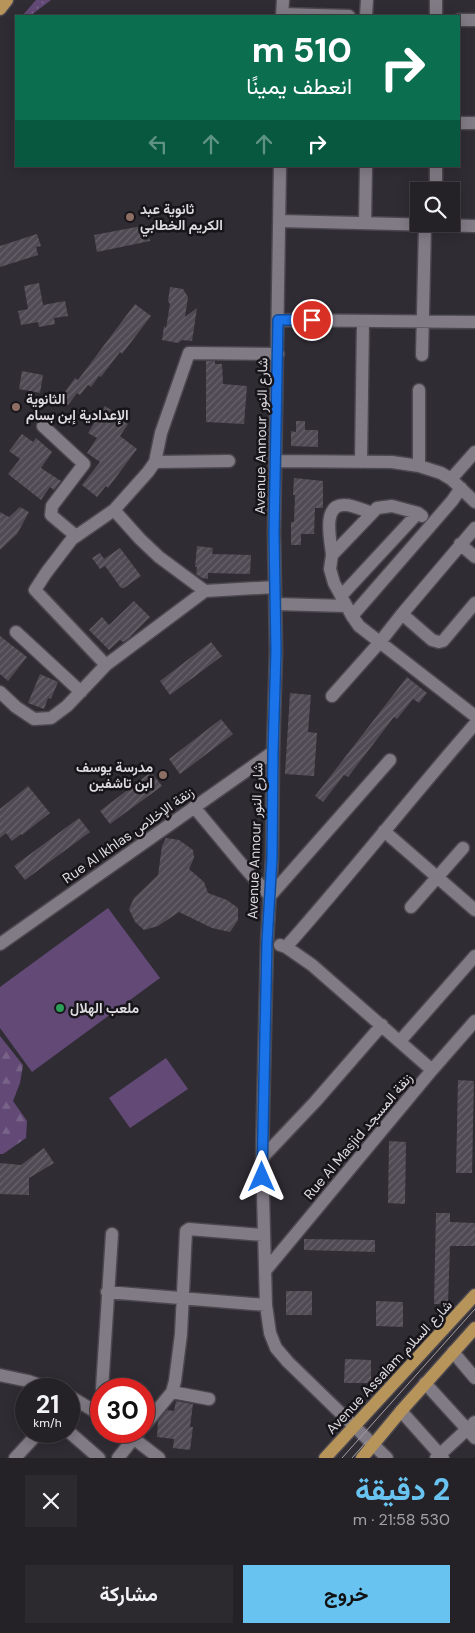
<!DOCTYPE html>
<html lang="ar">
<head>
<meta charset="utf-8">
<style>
  :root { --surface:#242127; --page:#2c292f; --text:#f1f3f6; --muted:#a3a3a7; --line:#413e44; --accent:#69c3f1 }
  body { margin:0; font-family:"DM Sans",Vazirmatn,sans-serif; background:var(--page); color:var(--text); direction:rtl; height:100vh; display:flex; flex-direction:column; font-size:19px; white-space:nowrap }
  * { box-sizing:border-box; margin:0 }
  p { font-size:16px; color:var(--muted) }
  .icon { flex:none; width:28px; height:28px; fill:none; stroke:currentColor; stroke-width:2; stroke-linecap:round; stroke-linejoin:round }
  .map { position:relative; height:1458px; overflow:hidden; direction:ltr }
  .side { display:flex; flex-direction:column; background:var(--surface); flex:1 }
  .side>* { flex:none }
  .top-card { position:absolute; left:15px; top:15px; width:445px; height:152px; border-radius:0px; box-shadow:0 2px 12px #0003,0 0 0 1px var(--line); direction:rtl; background:#0b6e4f; color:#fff; overflow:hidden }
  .buttons { position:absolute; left:410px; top:182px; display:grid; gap:10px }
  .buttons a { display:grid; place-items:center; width:50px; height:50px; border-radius:0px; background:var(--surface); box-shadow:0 2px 12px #0003,0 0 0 1px var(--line); font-size:25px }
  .speed { position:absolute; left:15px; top:1378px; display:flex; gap:10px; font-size:25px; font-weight:700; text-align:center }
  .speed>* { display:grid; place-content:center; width:65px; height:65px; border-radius:50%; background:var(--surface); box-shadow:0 2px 12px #0003,0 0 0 1px var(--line); line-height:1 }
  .speed small { font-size:12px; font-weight:400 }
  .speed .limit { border:8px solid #d22; background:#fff; color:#111 }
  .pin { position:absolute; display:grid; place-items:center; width:42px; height:42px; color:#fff; margin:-21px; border:2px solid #fff; border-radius:50%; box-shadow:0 1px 5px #0007 }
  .me { position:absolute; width:55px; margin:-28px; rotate:0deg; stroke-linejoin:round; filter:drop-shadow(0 0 4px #0008) }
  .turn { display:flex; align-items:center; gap:18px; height:105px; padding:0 25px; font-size:22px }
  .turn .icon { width:65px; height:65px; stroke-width:2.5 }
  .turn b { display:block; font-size:35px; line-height:42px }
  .lanes { display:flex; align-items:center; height:48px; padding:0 25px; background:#0003; justify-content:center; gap:25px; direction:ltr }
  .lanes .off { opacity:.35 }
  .round { display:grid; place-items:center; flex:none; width:52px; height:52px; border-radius:0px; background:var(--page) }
  .summary { display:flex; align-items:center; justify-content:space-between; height:85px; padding:0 25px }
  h1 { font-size:30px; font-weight:700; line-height:38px; color:var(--accent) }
  .primary-button { display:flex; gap:10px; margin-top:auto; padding:10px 25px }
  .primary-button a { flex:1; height:58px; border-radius:0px; background:var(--accent); color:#111; font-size:20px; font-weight:700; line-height:58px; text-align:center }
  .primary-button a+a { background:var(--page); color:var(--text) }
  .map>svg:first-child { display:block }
  .grass { fill:url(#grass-dots) }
  .forest { fill:url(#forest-firs) }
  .garden { fill:#624976 }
  .building { fill:url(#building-hatch) }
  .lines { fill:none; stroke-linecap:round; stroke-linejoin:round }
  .minor-casing { stroke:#4b474f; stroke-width:15 }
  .major-casing { stroke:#4b474f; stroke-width:15 }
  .minor { stroke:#817b85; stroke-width:12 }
  .major { stroke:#b6945a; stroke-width:12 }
  .tram { stroke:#a29ea5; stroke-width:1 }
  .route-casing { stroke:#114b97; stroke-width:12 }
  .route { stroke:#1a73e8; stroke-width:9 }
  .education-dot { fill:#8d6e63; stroke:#171519; stroke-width:2 }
  .leisure-dot { fill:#2e9e5b; stroke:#171519; stroke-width:2 }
  .labels { text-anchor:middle; stroke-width:5; stroke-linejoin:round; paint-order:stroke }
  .poi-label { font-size:14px; font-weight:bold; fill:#dddae0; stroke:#171519; text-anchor:start }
  .street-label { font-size:14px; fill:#dddae0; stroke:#171519 }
</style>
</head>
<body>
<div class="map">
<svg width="475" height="1458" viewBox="0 0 475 1458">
  <defs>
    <pattern id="grass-dots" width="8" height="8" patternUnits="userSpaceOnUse" patternTransform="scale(1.25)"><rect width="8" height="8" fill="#624976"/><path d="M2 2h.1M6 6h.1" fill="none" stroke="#786389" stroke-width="1.8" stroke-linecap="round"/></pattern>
    <pattern id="forest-firs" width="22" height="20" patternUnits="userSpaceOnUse" patternTransform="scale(1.25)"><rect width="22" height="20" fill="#624976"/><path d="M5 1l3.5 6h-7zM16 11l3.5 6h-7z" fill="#786389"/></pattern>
    <pattern id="building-hatch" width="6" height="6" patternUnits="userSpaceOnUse" patternTransform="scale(1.25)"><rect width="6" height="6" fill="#4f4a53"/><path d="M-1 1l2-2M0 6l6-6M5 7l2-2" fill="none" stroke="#68646b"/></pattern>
  </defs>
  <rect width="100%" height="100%" fill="#302c34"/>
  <path class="grass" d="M36,0H51L30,16H22Z"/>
  <path class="forest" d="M0,1036L23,1065L20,1083L13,1101L27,1121L26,1138L3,1154H0Z"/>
  <path class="garden" d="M108,908L160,978L32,1072L0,1028V987Z
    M166,1058L188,1089L130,1128L109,1098Z"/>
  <path class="building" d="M147,225L150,241L97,252L94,235Z
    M37,234L41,246L36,247L38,255L0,267V246Z
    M39,283L43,305L65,301L68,316L54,318L55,324L39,327L38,322L21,325L18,311L28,309L24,286Z
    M170,287L183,289L188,297L185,317L197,308L192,341L182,340L178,343L162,340L164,326L166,328L170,304L168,301Z
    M135,304L151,316L122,354L120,352L101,377L99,376L91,387L88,385L80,395L77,393L68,405L60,399L75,378L78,380Z
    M206,361H215V364H222L223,384L247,386L244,424L206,422Z
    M22,371L43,375L40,393L19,389Z
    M105,406L118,415L117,417L128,424L120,436L137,449L108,488L106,486L97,497L82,485L100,462L87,453L97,438L88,433Z
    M296,421H305V430H318V447L291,446V431L296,432Z
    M22,434L33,442L36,438L52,452L41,468L61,481L54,490L50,487L41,500L8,474L20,459L9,451Z
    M294,478L323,481V508H315L314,534H301V545H291V522H294L295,495H293Z
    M20,507L29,512L17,534L0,550V512L9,517Z
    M197,546L213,548L212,554L251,555L250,574L208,573V579L202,578L196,574L197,567H195Z
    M120,548L141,576L124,588H121L105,566L100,569L92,558L100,553L104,559Z
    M134,601L150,617L129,638L123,642L120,640L109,650L89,630L102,617L109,625Z
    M0,636L27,657L8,681L0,674Z
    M211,642L222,656L170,695L160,681Z
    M40,674L58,682L51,699L48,698L44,709L28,703Z
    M407,677L427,693L419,703L413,699L397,719L394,717L348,777L344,775L323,802L315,796Z
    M290,693L311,695L308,732L317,733L314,776L285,774Z
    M221,719L233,734L180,774L169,759Z
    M151,772L162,786L110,824L100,811Z
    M28,786L50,813L22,835L21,834L12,841L6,833L0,838V809Z
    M79,818L90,832L25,880L14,866Z
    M166,838L179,840L193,850L194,858L189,869L204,882L208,893L227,900L238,908V920L230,932L212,928L179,912L158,926L144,930L135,922L129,909L134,898L158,875L162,846Z
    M458,1080L474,1081L472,1173H456Z
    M389,1141L406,1142L405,1204L388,1203Z
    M44,1148L54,1163L29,1178V1195L0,1194V1163L21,1165Z
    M436,1213H450V1222L475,1223V1246H450L448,1304H434Z
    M304,1239L375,1240V1252L304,1250Z
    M286,1291H312V1315H286Z
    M376,1301L403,1302V1327L376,1326Z
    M345,1359L371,1360V1383H344Z
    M176,1401L193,1404L190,1427H193L190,1450L173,1448L174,1439L157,1437L158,1421L167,1410L174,1411Z"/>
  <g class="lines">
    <g class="minor-casing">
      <path id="minor" d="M282,14L349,16
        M282,16L283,0
        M366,16L367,0
        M436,16V0
        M459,20H475
        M459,123H475
        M280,166L274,533L276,651L273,752L272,858L267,942L262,1158L266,1305L270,1333L276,1348L288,1362L387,1458
        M436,166V191
        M280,221L475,226
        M365,223L366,166
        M278,320L475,322
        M422,355L425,226
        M419,390V466
        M43,426L84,464L52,506L51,515L76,536
        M276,461L392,462L419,466L441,473L451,479L475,502
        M155,462L229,461
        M361,462L363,321
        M451,479L475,452
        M114,510L140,539L159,557L205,591L275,587
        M418,513L392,506L377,508L332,555L330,569L334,583L352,616L359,626L475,716
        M475,528L402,614L432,640L439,642L443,641L475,603
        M460,544L475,557
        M332,555C331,541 321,504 345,505C353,505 363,510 372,513
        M341,596L418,513L422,516
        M275,604L346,606
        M352,616L452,501L461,488
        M16,632L81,692
        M106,665L35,590L46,573L72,539L114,510L148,472L155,462L161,433L189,353L278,354
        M0,692L16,707L34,719L51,718L67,706L106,665L205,591
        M332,696L380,642L402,614
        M194,807L244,867L270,896L390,760
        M384,831L475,910
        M411,907L463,848
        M0,944L273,752
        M280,945L286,947L312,965L432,1070
        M286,947C351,874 411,797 475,724
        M400,1041L475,956
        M262,1158L315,1102L382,1025
        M265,1271L432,1070L475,1021
        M107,1292L266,1305
        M453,1352L475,1378
        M0,1375L28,1381L51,1389
        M425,1383L475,1438
        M102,1389L112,1234
        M172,1392L209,1399
        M69,1396L101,1415
        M401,1411L443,1458
        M144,1426L172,1392L175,1381L181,1334L186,1231L189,1229L263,1235
        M68,1431L99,1458
        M124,1431L159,1458
        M15,1458L40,1431
        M118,1458L138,1433
        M436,1458L475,1422"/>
    </g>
    <g class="major-casing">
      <path id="major" d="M0,9L7,0
        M325,1458L475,1295
        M362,1458L401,1411L475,1328"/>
    </g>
    <use href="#minor" class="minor"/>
    <use href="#major" class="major"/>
    <path class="tram" d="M342,1458L475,1309
      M352,1458L367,1441"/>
  </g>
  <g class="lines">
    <g class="route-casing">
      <path id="route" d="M262,1177L267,942L272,858L273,752L276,651L274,533L278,320H312"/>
    </g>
    <use href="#route" class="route"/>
  </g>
  <g class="education-dot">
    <circle cx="130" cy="217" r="5"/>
    <circle cx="16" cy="407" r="5"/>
    <circle cx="163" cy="775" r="5"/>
  </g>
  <circle class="leisure-dot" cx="60" cy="1008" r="5"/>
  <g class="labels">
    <g class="poi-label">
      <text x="140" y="214">ثانوية عبد<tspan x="140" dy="16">الكريم الخطابي</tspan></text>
      <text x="26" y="404">الثانوية<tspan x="26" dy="16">الإعدادية إبن بسام</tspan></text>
      <text x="153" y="772" text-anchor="end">مدرسة يوسف<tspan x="153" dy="16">ابن تاشفين</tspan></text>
      <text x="70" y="1013">ملعب الهلال</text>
    </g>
    <g class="street-label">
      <text transform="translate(261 436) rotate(-89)" y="5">Avenue Annour شارع النور</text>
      <text transform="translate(128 835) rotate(-35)" y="5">Rue Al Ikhlas زنقة الإخلاص</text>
      <text transform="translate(255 841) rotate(-88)" y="5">Avenue Annour شارع النور</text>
      <text transform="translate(358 1136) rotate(-50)" y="5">Rue Al Masjid زنقة المسجد</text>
      <text transform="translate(389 1367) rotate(-47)" y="5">Avenue Assalam شارع السلام</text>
    </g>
  </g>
</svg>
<div class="buttons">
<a><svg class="icon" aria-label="search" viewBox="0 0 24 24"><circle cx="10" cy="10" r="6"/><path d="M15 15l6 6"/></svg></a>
</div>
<div class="speed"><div>21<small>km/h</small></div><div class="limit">30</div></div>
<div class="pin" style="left:312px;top:320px;background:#d93025"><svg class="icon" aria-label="arrive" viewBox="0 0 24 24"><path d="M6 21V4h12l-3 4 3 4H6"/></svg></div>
<svg class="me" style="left:262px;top:1177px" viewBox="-20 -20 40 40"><path d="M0-17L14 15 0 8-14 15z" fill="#1a73e8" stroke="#fff" stroke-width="4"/></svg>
<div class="top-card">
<div class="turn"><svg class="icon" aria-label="right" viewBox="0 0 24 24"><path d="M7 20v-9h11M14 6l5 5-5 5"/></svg><div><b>510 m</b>انعطف يمينًا</div></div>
<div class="lanes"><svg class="icon off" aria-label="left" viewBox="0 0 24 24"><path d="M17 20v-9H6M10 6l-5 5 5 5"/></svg><svg class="icon off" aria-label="ahead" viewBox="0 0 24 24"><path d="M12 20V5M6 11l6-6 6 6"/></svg><svg class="icon off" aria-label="ahead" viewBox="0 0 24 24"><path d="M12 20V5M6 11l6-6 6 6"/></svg><svg class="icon" aria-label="right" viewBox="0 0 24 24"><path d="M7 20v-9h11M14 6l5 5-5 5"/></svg></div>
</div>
</div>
<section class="side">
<div class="summary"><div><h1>2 دقيقة</h1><p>530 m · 21:58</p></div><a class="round"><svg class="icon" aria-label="close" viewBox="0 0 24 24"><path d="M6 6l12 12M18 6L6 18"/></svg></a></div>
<div class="primary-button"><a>خروج</a><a>مشاركة</a></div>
</section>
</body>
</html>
